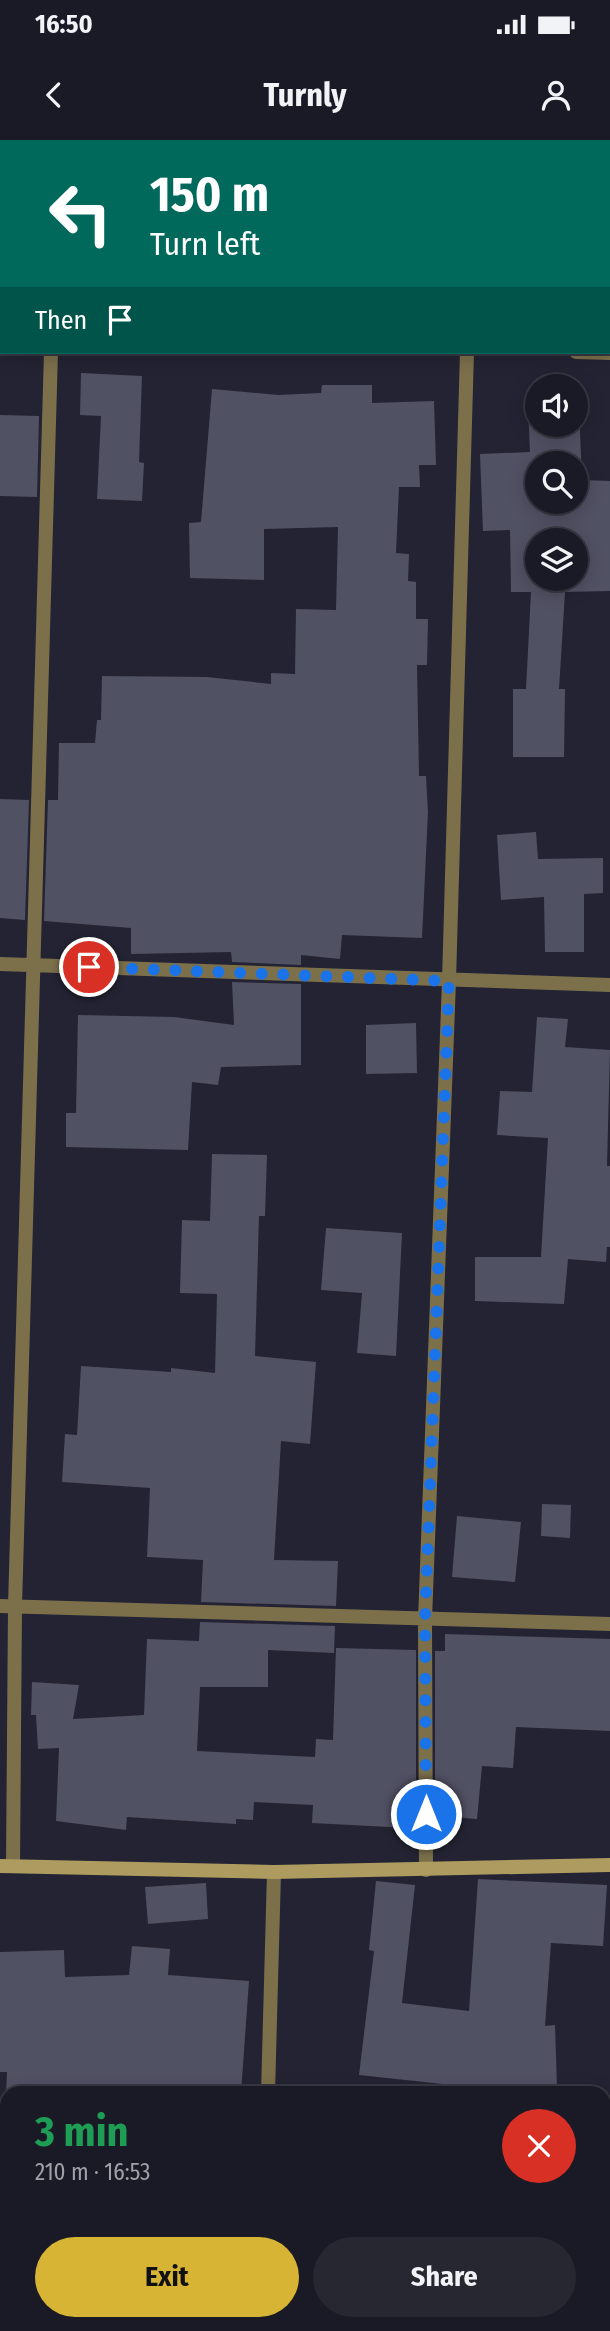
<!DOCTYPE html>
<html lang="en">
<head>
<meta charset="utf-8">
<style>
  :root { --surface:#1a1a26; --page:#272732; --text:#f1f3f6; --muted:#9fa1a7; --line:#383843; --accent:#d8b434 }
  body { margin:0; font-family:"Fira Sans Condensed",sans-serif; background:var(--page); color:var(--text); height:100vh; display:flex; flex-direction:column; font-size:26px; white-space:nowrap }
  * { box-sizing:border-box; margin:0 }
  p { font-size:23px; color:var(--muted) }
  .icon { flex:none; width:38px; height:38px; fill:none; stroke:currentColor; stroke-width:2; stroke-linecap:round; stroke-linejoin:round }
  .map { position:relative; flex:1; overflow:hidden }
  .sheet { position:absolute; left:0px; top:1946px; width:611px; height:245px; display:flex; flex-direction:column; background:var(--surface); border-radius:21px 21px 0 0; box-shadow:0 4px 18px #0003,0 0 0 2px var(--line) }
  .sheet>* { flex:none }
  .banner { position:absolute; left:0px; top:0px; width:611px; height:214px; box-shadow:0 4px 18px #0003,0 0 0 2px var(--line); background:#00695c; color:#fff; overflow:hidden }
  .buttons { position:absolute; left:525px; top:234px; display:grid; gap:14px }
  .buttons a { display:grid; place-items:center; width:63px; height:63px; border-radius:50%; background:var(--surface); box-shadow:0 4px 18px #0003,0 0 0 2px var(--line); font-size:35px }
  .pin { position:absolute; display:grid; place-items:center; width:60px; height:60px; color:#fff; margin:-30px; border:4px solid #fff; border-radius:50%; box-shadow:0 2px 7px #0007 }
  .me { position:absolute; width:77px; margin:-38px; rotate:0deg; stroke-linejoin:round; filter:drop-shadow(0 0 5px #0008) }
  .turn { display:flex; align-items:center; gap:24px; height:147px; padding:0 35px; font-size:32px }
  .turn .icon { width:91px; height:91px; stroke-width:2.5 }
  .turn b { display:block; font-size:49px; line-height:60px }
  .then { display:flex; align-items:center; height:66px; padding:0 35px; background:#0003; gap:14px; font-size:26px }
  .round { display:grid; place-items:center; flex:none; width:74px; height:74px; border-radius:37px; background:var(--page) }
  .summary { display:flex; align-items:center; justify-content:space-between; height:119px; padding:0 35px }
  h1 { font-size:42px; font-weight:700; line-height:52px; color:#1e9e55 }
  .button { display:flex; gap:14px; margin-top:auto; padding:14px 35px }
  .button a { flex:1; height:80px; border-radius:42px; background:var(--accent); color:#111; font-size:28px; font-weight:700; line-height:80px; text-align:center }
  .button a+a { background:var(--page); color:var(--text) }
  .status { display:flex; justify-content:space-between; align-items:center; height:49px; padding:0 35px; background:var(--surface); direction:ltr }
  .status svg { height:19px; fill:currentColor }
  header { display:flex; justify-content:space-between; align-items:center; height:91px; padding:0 35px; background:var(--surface); font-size:32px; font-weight:700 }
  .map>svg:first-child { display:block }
  .building { fill:#515164; fill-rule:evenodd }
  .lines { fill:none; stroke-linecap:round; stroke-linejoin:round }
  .street { stroke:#7c704b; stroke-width:14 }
  .secondary { stroke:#ae9b5f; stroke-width:14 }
  .route { stroke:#1a73e8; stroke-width:12; stroke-dasharray:0 21.6 }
</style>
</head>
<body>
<div class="status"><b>16:50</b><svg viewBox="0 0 49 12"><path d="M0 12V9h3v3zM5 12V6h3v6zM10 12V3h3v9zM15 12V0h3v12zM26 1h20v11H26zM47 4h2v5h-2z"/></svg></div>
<header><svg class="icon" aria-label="back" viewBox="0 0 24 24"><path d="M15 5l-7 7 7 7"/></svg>Turnly<svg class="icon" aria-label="person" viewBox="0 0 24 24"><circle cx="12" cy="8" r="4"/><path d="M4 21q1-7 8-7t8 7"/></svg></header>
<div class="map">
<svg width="610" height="2191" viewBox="0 0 610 2191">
  <rect width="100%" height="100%" fill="#232333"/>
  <path class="building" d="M81,233L142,236L139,322L144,323L142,361L97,359L101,276L80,275Z
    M322,245H372V263L434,261L436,325H419L420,347H399L396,413L409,414L408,441L416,442V479H428L427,525H417L419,636H426L428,672L422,798L342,795L340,819L301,815V825L232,822L231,812L131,814V788L44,781L48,660H58L59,603H95L97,580H101L102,536L207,537L271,544V533L295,534L296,469L336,470L338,387L264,389V440L190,438L189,383L201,382L212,249L278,255L321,253Z
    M576,266H579L582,340L610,341V451L565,452L559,549H565L564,617H513V549H526L531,452H511L510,390L483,391L480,314L530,312L528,267H537V285H576ZM537,324H576V362H537ZM537,401H576V439H537Z
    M0,275L39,276L37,357L0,356Z
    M0,659L29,660L25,780L0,778Z
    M536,692L538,719L603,718V753L584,754V812H545L544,757L501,760L497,695Z
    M232,842L301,844V925L221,927L218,945L192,942L188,1010L66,1007V973H76L78,875L174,877L234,885Z
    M537,877L568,879L565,907L610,910L607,1026H610V1107H607L606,1122L568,1119L564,1164L475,1161V1117H541L548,998L497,995L500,951L532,952Z
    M416,883L417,933L366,934V885Z
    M212,1014L267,1015L265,1076H259L255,1216L316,1222L310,1304L281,1301L274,1420L338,1421L336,1466L201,1462L203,1420L147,1417L150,1348L62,1342L65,1294L77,1295L81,1226L171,1232V1228L215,1233L217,1154L180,1153L182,1080L210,1081Z
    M326,1088L402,1093L396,1216L357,1213L362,1153L321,1150Z
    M542,1364L571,1365L570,1398L541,1396Z
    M457,1376L521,1382L515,1442L452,1437Z
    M200,1482L335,1486L334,1513L268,1510V1547H200L197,1611L315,1617L316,1599L333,1600L336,1508L416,1510V1674L410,1673L409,1688L312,1683L313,1665L254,1662L253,1680L236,1679V1684L127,1677L126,1690L56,1681L59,1608L38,1609L36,1575H31L32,1542L79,1545L73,1579L144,1575L147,1499L199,1501Z
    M445,1494L610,1499V1591L516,1587L513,1628L482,1626L477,1679L435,1676V1511H445Z
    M478,1739L607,1745L603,1806L551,1803L545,1886L555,1885L557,1947L489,1949L359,1935L374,1811L369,1810L376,1741L415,1745L402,1863L469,1871Z
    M206,1743L208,1779L148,1784L145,1747Z
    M132,1806L170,1809L168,1835L249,1841L241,1953H6L7,1932H0V1812L64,1810L65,1837L129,1835Z"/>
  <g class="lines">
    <path class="street" d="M57,2V0
      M471,2V0
      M0,204H2
      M576,212L610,213
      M0,824L610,845
      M0,1466L610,1484
      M13,1726L15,1466L51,212
      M426,1730L425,1480L449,841L467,212
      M268,1953L274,1732
      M262,2191V2184"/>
    <path class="secondary" d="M0,1726L274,1732L610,1725"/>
  </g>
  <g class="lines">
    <path class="route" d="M89,827L449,841L425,1480L426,1674"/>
  </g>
</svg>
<div class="buttons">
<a><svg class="icon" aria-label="sound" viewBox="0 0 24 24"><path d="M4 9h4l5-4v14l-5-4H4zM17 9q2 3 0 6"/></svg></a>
<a><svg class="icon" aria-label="search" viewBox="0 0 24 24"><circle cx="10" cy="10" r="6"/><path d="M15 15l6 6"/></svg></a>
<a><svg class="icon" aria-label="layers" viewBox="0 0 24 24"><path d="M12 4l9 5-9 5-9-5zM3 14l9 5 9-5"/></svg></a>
</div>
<div class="pin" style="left:89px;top:827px;background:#d93025"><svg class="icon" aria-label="arrive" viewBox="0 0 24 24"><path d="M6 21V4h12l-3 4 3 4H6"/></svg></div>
<svg class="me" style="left:426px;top:1674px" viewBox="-20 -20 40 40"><circle r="17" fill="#1a73e8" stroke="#fff" stroke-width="3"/><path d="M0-11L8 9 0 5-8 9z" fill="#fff"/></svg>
<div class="banner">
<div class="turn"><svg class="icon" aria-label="left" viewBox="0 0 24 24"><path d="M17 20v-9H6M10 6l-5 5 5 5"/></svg><div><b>150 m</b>Turn left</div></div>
<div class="then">Then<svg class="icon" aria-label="arrive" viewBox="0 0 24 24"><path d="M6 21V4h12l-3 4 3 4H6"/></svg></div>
</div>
<section class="sheet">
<div class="summary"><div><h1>3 min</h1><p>210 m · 16:53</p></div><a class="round" style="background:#d93025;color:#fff"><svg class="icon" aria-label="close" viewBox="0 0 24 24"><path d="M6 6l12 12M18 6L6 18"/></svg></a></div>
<div class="button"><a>Exit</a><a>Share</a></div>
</section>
</div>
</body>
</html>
